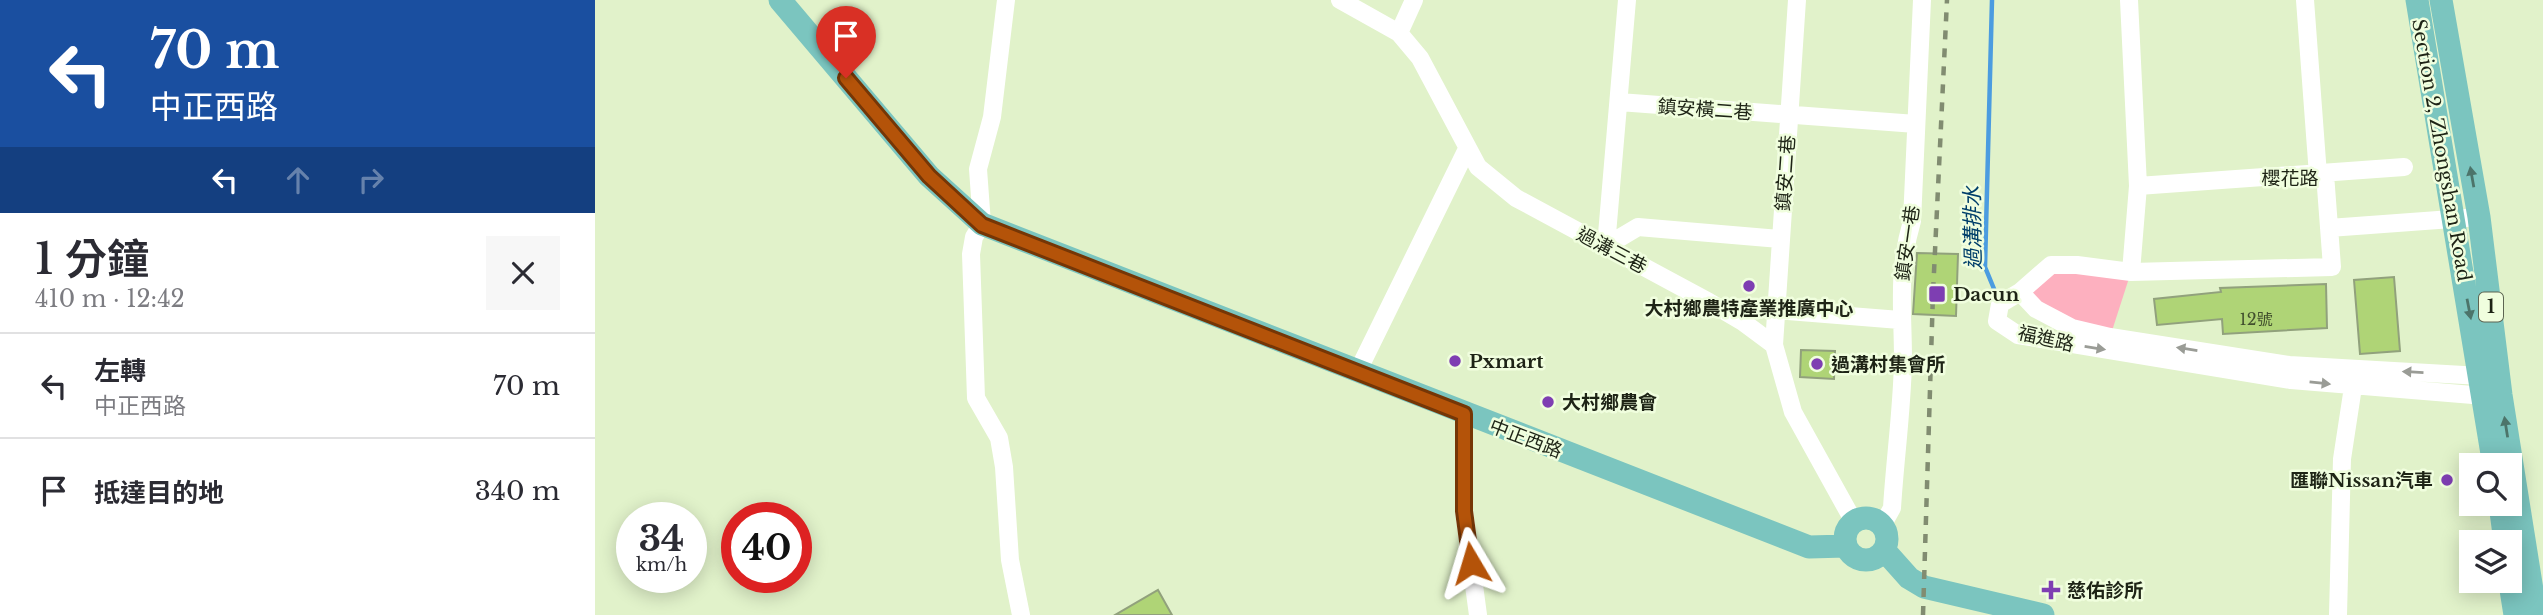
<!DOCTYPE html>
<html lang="zh-TW">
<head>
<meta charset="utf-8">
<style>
  :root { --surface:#fff; --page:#f7f7f7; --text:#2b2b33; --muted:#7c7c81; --line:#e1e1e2 }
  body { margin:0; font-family:"Libre Baskerville","Noto Sans TC",serif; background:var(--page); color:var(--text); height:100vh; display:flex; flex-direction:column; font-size:26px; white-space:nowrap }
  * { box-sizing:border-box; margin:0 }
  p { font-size:23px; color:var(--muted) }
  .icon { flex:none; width:38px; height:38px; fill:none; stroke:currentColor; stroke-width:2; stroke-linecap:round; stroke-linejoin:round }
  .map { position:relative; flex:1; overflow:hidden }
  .panel { display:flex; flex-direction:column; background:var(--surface); width:595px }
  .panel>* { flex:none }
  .top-card { background:#1a4fa0; color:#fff; overflow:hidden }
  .buttons { position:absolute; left:1864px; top:453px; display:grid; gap:14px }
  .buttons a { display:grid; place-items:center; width:63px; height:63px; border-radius:0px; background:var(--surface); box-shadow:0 4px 18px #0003; font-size:35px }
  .speed { position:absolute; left:21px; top:502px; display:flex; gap:14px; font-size:35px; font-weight:700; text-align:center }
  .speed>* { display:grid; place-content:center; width:91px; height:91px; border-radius:50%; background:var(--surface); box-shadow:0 4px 18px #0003; line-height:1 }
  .speed small { font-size:18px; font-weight:400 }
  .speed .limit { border:10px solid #d22; background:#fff; color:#111 }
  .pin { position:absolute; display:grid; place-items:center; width:60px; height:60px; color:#fff; margin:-72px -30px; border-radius:50% 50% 50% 0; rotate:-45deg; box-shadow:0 0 7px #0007 }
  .pin .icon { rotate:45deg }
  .me { position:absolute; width:77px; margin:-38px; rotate:353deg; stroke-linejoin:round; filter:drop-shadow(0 0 5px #0008) }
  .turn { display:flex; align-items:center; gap:24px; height:147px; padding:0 35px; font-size:32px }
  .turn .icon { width:91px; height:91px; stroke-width:2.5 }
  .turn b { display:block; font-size:49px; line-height:60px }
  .lanes { display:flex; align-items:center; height:66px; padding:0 35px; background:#0003; justify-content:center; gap:35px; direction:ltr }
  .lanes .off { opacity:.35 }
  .round { display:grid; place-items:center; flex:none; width:74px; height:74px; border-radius:0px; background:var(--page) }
  .head { display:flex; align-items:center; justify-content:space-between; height:119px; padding:0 35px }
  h1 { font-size:42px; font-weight:600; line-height:52px }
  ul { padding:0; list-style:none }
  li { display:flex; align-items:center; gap:21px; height:105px; padding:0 35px; border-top:2px solid var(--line) }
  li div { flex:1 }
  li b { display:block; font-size:26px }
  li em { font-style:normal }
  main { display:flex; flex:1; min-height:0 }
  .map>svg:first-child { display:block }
  .green { fill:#fdb0bf }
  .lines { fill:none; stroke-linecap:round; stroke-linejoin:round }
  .stream { stroke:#4b9ce0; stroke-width:4.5 }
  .building { fill:#afd476; stroke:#91a17c; stroke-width:2 }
  .minor { stroke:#fff; stroke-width:18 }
  .major { stroke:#7bc5bf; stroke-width:23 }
  .rail { stroke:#818c71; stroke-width:4.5; stroke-dasharray:9 9; stroke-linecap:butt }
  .oneway { fill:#4c746a }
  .oneway2 { fill:#9a9c96 }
  .route-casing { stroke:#753606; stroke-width:18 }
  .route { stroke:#b45309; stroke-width:12 }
  .poi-dot { fill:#7e3eb2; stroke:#f0fede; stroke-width:2.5 }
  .labels { text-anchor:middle; stroke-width:5; stroke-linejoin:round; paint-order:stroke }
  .number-label { font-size:16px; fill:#42502e }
  .shield { fill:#f0fede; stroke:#5d6552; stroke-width:2 }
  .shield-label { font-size:18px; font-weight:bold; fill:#1e2416 }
  .street-label { font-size:19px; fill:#1e2416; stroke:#f0fede }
  .poi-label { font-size:19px; font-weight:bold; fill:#1e2416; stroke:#f0fede; text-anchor:start }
  .water-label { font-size:21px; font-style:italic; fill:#003f6a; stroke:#f0fede }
</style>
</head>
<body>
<main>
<section class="panel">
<div class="top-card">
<div class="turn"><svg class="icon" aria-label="left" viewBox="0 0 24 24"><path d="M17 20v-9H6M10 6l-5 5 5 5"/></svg><div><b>70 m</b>中正西路</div></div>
<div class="lanes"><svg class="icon" aria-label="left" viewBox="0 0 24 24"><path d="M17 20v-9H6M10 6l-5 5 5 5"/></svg><svg class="icon off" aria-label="ahead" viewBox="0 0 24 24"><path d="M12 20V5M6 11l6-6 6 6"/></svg><svg class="icon off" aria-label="right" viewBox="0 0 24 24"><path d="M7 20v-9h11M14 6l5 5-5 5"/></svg></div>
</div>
<div class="head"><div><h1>1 分鐘</h1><p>410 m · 12:42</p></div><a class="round"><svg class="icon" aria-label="close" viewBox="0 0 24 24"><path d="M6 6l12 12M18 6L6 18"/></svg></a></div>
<ul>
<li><svg class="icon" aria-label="left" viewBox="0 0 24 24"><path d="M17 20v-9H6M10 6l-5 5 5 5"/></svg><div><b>左轉</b><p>中正西路</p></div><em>70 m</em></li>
<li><svg class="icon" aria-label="arrive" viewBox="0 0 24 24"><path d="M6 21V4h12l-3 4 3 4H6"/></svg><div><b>抵達目的地</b></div><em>340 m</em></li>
</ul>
</section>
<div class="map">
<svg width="1948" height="615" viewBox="0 0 1948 615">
  <rect width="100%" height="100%" fill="#e1f2ca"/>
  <path class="green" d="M1456,265L1536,272L1515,337L1441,309L1425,292Z"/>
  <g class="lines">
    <path class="stream" d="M1397,0L1390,267L1404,301"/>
  </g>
  <path class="building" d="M1322,253L1363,254L1361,316L1318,314Z
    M1799,277L1805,351L1765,354L1759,280Z
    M1731,284L1732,328L1628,334L1627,319L1562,325L1559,299L1626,292L1625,288Z
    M1206,350L1240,351L1239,379L1205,377Z
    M563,590L577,615H520Z"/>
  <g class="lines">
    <path class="minor" d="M411,0L397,117L383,169L387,224L379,237L376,254L381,398L404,438L409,467L415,560L426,615
      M745,0L804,33L825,58L883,167L921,198L1114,302L1148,322L1179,345L1198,412L1259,522
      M1534,0L1543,186L1536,272
      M1710,0L1723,175
      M804,33L819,0
      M1024,102L1321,124
      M1543,186L1809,167
      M1734,228L1884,217
      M1011,246L1032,0
      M1011,246L1043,227L1185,239
      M1425,292L1456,265H1482L1536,272L1737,267L1730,174
      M1181,310L1305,320
      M1179,345L1202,0
      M762,373L872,149
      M1886,376L1694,365L1515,337L1477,328L1441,309L1425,292L1405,304L1402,321L1423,335L1696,380L1890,396
      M869,414V511L883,615
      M1287,526L1297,508C1300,459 1307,410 1308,361C1308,310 1302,272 1317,221L1327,0
      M1743,615L1747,459L1758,387"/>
    <path class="major" d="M185,0L334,176L387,224L1214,547L1251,546
      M1822,0L1899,466
      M1846,0L1884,217L1906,395L1941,615
      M1905,504L1910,542
      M1250 539a21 21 0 1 1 42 0a21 21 0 1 1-42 0Z
      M1289,550L1314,578L1329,587L1448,615
      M1914,577L1920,615"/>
    <path class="rail" d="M1328,615L1338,293L1352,0"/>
  </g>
  <defs><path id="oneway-solid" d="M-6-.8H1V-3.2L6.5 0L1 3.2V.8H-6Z" transform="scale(1.75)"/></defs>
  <g class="oneway">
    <use href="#oneway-solid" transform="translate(1877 177) rotate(-100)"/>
    <use href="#oneway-solid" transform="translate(1874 309) rotate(79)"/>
    <use href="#oneway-solid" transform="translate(1911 427) rotate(-99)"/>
  </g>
  <g class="oneway2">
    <use href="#oneway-solid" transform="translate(1500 348) rotate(9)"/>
    <use href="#oneway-solid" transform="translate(1592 349) rotate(-171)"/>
    <use href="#oneway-solid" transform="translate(1818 372) rotate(-177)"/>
    <use href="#oneway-solid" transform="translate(1725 383) rotate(6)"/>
  </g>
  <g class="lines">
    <g class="route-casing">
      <path id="route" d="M251,78L334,176L387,225L869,414V511L876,563"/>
    </g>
    <use href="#route" class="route"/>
  </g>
  <g class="poi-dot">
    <circle cx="1154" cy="286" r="7"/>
    <rect x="1333" y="285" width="18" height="18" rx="3.5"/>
    <circle cx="860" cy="361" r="7"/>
    <circle cx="1222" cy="364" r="7"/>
    <circle cx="953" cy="402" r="7"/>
    <circle cx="1852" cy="480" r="7"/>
    <path d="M1452.5 579.5h7v7h7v7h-7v7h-7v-7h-7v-7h7z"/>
  </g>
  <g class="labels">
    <g class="number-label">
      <text x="1661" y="325">12號</text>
    </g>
    <rect class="shield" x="1884" y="292.5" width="24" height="29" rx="5"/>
    <g class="shield-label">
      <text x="1896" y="313">1</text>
    </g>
    <g class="street-label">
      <text transform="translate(1110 109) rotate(4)" y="7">鎮安橫二巷</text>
      <text transform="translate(1847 150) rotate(80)" y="7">Section 2, Zhongshan Road</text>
      <text transform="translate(1190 173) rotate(-86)" y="7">鎮安二巷</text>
      <text x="1695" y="185">櫻花路</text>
      <text transform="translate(1312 243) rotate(-82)" y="7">鎮安一巷</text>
      <text transform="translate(1017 250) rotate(28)" y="7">過溝三巷</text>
      <text transform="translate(1451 338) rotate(13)" y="7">福進路</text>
      <text transform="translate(931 438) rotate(21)" y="7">中正西路</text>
    </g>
    <g class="poi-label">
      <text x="1358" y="301">Dacun</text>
      <text x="1154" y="315" text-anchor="middle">大村鄉農特產業推廣中心</text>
      <text x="874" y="368">Pxmart</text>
      <text x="1236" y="371">過溝村集會所</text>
      <text x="967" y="409">大村鄉農會</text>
      <text x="1838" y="487" text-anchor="end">匯聯Nissan汽車</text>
      <text x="1472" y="597">慈佑診所</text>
    </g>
    <g class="water-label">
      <text transform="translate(1378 228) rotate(-91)" y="7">過溝排水</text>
    </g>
  </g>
</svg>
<div class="buttons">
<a><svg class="icon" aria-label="search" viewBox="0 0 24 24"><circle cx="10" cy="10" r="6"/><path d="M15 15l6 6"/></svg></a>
<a><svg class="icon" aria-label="layers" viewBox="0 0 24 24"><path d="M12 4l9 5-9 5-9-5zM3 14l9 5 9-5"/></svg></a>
</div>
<div class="speed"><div>34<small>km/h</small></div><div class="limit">40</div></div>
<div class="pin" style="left:251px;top:78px;background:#d93025"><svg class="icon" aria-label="arrive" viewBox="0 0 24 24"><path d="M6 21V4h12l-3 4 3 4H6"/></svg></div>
<svg class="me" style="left:876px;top:563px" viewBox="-20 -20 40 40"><path d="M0-17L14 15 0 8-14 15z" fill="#b45309" stroke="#fff" stroke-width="4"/></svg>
</div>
</main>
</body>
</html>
